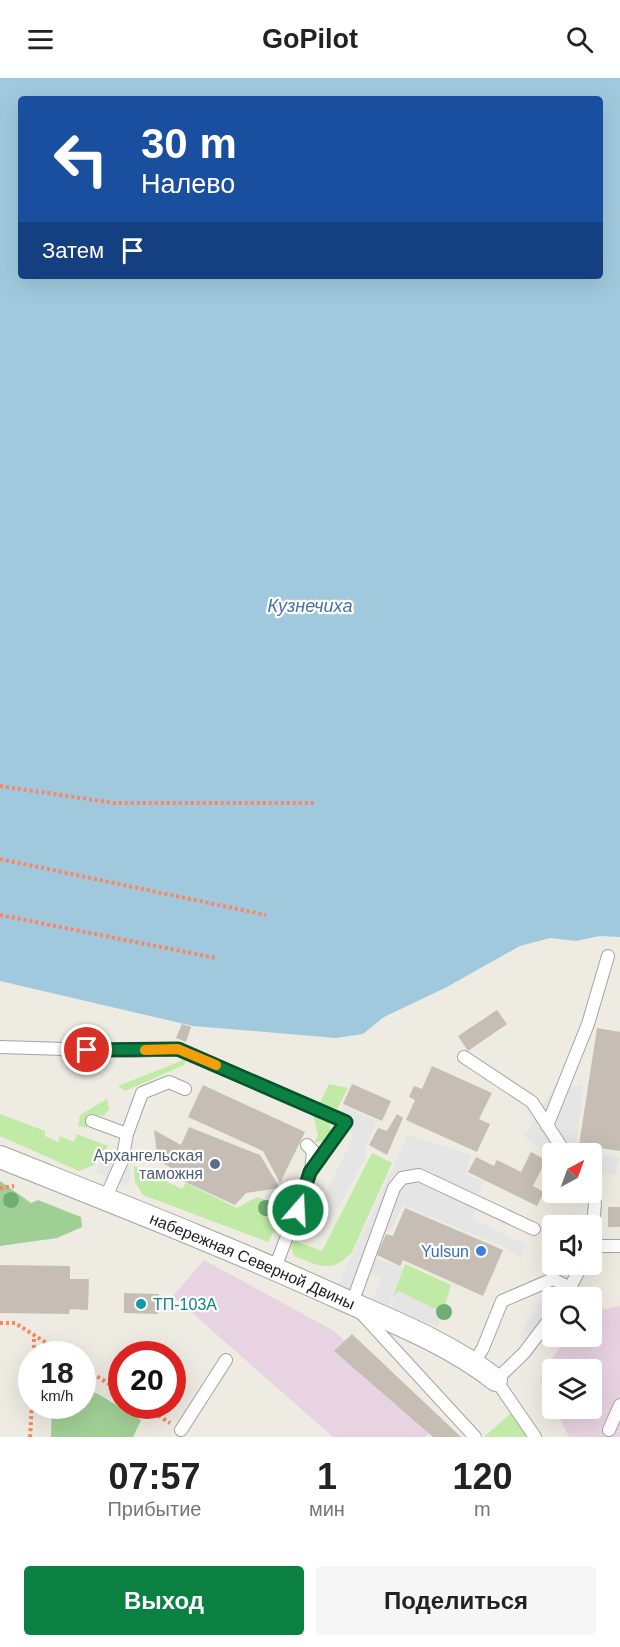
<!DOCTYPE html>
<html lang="ru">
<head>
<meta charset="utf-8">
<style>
  :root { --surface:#fff; --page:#f6f6f6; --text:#222; --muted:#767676; --accent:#0b8043 }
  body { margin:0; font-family:Arial,sans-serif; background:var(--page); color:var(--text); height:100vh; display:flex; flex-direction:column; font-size:22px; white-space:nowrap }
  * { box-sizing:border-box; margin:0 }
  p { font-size:20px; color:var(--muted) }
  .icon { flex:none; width:33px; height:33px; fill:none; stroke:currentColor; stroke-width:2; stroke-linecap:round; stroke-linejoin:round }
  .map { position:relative; height:1359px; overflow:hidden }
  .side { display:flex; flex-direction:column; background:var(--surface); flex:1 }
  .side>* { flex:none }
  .top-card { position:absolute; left:18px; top:18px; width:585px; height:183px; border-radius:6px; box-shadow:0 6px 24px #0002; background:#1a4fa0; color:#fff; overflow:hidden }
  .needle { width:39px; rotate:41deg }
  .tools { position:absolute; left:542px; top:1065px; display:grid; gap:12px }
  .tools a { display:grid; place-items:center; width:60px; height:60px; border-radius:6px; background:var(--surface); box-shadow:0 6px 24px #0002; font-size:30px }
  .speed { position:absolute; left:18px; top:1263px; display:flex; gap:12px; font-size:30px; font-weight:700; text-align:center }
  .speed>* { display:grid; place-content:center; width:78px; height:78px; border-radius:50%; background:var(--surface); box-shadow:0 6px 24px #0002; line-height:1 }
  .speed small { font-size:15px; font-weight:400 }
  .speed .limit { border:9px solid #d22; background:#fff; color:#111 }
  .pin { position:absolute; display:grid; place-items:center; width:51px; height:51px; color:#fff; margin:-26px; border:3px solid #fff; border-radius:50%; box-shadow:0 2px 6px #0007 }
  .me { position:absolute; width:66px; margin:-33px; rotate:19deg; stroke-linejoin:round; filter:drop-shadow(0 0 4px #0008) }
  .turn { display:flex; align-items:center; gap:21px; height:126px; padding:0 24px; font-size:27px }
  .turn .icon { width:78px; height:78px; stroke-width:2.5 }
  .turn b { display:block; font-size:42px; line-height:51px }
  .then { display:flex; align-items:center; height:57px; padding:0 24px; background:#0003; gap:12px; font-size:22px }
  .eta { display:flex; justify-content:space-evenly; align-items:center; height:102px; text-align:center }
  .eta b { font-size:36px; font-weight:800; line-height:42px }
  .button { display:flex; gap:12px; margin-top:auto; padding:12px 24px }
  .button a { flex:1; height:69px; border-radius:6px; background:var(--accent); color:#fff; font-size:24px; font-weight:800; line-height:69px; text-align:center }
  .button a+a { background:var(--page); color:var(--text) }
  header { display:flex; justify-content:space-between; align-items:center; height:78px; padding:0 24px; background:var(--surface); font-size:27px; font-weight:800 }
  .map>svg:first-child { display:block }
  .industrial { fill:#e8d3e2 }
  .grass { fill:#c0eaa6 }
  .forest { fill:#a0cf95 }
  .parking { fill:#e5e5e5 }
  .water { fill:#a1c9dd; fill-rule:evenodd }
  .building { fill:#c6beb5 }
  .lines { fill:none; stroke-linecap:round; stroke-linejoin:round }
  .lane-casing { stroke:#a4a4a4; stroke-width:14 }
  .street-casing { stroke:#a4a4a4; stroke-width:24 }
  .path { stroke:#fd8464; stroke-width:4; stroke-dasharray:3 3; stroke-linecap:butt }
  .lane { stroke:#fff; stroke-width:12 }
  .street { stroke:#fff; stroke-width:22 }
  .tree { fill:#70ae76 }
  .route-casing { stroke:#07532c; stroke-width:15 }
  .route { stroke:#0b8043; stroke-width:10 }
  .slow { stroke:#f59e0b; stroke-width:10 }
  .service-dot { fill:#5c6f8a; stroke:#fff; stroke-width:2 }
  .shop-dot { fill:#3f7fe0; stroke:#fff; stroke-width:2 }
  .culture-dot { fill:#0f9aa8; stroke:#fff; stroke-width:2 }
  .labels { text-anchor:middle; stroke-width:4.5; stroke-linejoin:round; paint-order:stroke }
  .service-label { font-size:16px; fill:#4e5e75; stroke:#fff; text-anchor:end }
  .shop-label { font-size:16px; fill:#366cbe; stroke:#fff; text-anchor:end }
  .street-label { font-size:16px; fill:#1d1d1d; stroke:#fff }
  .culture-label { font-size:16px; fill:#0d838f; stroke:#fff; text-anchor:start }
  .water-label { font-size:18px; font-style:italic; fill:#4770ae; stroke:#fff }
</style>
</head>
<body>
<header><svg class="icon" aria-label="menu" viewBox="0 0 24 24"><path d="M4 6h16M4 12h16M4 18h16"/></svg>GoPilot<svg class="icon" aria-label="search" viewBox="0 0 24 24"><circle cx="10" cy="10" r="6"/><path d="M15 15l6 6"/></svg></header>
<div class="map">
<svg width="620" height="1359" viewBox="0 0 620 1359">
  <rect width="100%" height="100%" fill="#eeebe2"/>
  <path class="industrial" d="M204,1182L334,1253L435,1350L425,1359H333L173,1218Z
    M620,1228V1359H569L555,1331L591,1330V1292H552V1325L540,1301L566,1259L591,1258V1234Z"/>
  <path class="grass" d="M186,981L184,987L125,1013L118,1008Z
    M329,1006L348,1010L337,1031L320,1025Z
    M107,1021L109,1031L104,1038L91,1036L87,1050L78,1048L80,1037Z
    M313,1035L329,1043L331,1053L325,1063L314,1064L318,1058Z
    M0,1036L45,1053V1058L58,1064L60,1058L74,1064L77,1056L108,1068L94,1087L79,1093L0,1058Z
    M372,1075L392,1085L352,1174C331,1197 319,1187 294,1178L291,1170L293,1162L322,1173Z
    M134,1088L182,1111L186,1105L237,1130L257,1119L291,1131L282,1157L273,1154L268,1164L143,1117L135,1104Z
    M405,1186L451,1207L443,1235L398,1213L392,1220Z
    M511,1335L530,1359H484Z"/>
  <path class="forest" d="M0,1103L31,1125L38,1122L81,1139L82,1149L57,1160L0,1168Z
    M83,1311L98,1316L141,1342L133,1359H51L52,1328H82Z"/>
  <path class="parking" d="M583,1007L576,1070L619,1080L615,1097L591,1091V1076H552V1080L524,1058L554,1010Z
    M343,1028L376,1043L366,1068L365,1081L330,1144L319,1158L306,1154L355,1057L335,1047Z
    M408,1057L471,1077L466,1096L483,1104L472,1141L525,1166L520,1180L505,1169L403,1127L390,1154H385L374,1181L350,1212L338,1207Z
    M103,1078L131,1090L128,1109L96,1094Z
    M377,1180L403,1190L387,1231L371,1224L382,1201L370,1194Z
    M552,1204L559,1210L527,1263L518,1259Z
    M398,1213L443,1235L437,1249L390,1231Z"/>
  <path class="water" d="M0,0H620V859L600,858L576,863L550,860L520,868L445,910L384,939L363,956L336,960L193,948L0,903ZM21,21H600V198H21Z"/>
  <path class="building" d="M497,932L507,946L468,973L458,958Z
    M182,946L191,949L186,964L176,960Z
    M597,950L620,954V1073L579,1067Z
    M432,988L492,1015L479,1041L490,1046L477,1074L406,1042L415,1022L409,1019L414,1008L422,1011Z
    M352,1006L391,1023L382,1043L343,1026Z
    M203,1007L305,1054L280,1105L263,1073L188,1039Z
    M397,1036L403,1040L387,1077L369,1067L378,1050L387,1053Z
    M189,1049L260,1077L280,1110L246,1115L235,1127L168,1096L170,1089L158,1083L154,1052L181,1067Z
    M531,1074L546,1082L533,1108L544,1114L537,1128L468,1094L476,1079L494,1088L497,1082L521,1094Z
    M608,1129H620V1149H608Z
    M405,1130L503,1172L483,1218L403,1182L400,1188L377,1177L386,1156L393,1158Z
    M0,1187L70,1188V1201H89L88,1232L70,1231L69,1236L0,1235Z
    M124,1215L159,1216L158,1236L124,1235Z
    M352,1256L461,1359H433L334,1273Z"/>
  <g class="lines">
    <g class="lane-casing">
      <path id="lane" d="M0,969L131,973L178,971L346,1044L311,1094
        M464,979L532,1024L566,1076
        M92,1043L127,1056
        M547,1048L588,946L608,878
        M591,1107L595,1126L591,1167
        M105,1121L122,1083L127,1056L142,1015L169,1004L185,1011
        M591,1168H620
        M275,1190L311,1094L313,1073L307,1067
        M565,1220L582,1186
        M474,1285L483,1270L502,1223L553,1201L570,1210
        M181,1352L226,1282
        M609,1352L620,1327
        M475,1359L352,1225L394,1110L402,1100L419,1097L534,1151
        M535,1359L496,1302L524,1275L552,1238"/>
    </g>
    <g class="street-casing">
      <g id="street">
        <path id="s1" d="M0,1079C115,1125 231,1170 344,1222C396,1245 450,1266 496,1302"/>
      </g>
    </g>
    <path class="path" d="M0,708L114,725H315
      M0,781L266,837
      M0,837L216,880
      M0,1110L14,1108
      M0,1245H15L64,1276
      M34,1276V1257
      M82,1289L122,1314
      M143,1328L170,1345
      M30,1359L32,1326"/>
    <use href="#lane" class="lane"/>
    <use href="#street" class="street"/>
  </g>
  <g class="tree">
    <circle cx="11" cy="1122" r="8"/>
    <circle cx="266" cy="1130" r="8"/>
    <circle cx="444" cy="1234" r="8"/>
  </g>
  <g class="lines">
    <g class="route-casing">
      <path id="route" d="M87,972L178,971L346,1044L310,1094L298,1132"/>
    </g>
    <use href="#route" class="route"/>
    <path class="slow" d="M145,972L178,971L216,987"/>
  </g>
  <circle class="service-dot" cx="215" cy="1086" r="6"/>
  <circle class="shop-dot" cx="481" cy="1173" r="6"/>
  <circle class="culture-dot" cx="141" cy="1226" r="6"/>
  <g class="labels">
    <g class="service-label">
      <text x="203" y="1083">Архангельская<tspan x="203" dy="18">таможня</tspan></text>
    </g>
    <g class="shop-label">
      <text x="469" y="1179">Yulsun</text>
    </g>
    <g class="street-label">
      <text dy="6" stroke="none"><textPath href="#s1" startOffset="273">набережная Северной Двины</textPath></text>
    </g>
    <g class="culture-label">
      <text x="153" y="1232">ТП-103А</text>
    </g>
    <g class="water-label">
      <text x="310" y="534">Кузнечиха</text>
    </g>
  </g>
</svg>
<div class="tools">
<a><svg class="needle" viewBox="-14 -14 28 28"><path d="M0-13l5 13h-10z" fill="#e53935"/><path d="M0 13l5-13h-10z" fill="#767676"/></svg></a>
<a><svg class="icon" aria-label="sound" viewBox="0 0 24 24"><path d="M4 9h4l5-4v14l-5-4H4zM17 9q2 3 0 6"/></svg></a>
<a><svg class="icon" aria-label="search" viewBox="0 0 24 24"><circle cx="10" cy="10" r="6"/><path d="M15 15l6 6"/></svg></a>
<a><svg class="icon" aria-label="layers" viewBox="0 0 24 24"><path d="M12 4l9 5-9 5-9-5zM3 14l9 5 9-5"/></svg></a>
</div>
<div class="speed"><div>18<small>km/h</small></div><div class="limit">20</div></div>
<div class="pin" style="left:87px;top:972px;background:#d93025"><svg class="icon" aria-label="arrive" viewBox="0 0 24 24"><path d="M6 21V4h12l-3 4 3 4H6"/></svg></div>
<svg class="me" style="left:298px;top:1132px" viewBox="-20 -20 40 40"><circle r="17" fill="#0b8043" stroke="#fff" stroke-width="3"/><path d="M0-11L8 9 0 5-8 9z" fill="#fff"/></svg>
<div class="top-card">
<div class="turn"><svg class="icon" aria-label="left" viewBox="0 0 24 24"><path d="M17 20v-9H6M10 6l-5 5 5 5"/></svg><div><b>30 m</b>Налево</div></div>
<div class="then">Затем<svg class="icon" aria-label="arrive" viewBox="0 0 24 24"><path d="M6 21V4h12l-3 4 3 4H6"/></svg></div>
</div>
</div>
<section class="side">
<div class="eta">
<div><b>07:57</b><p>Прибытие</p></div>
<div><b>1</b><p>мин</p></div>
<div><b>120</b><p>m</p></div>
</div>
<div class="button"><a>Выход</a><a>Поделиться</a></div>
</section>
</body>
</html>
